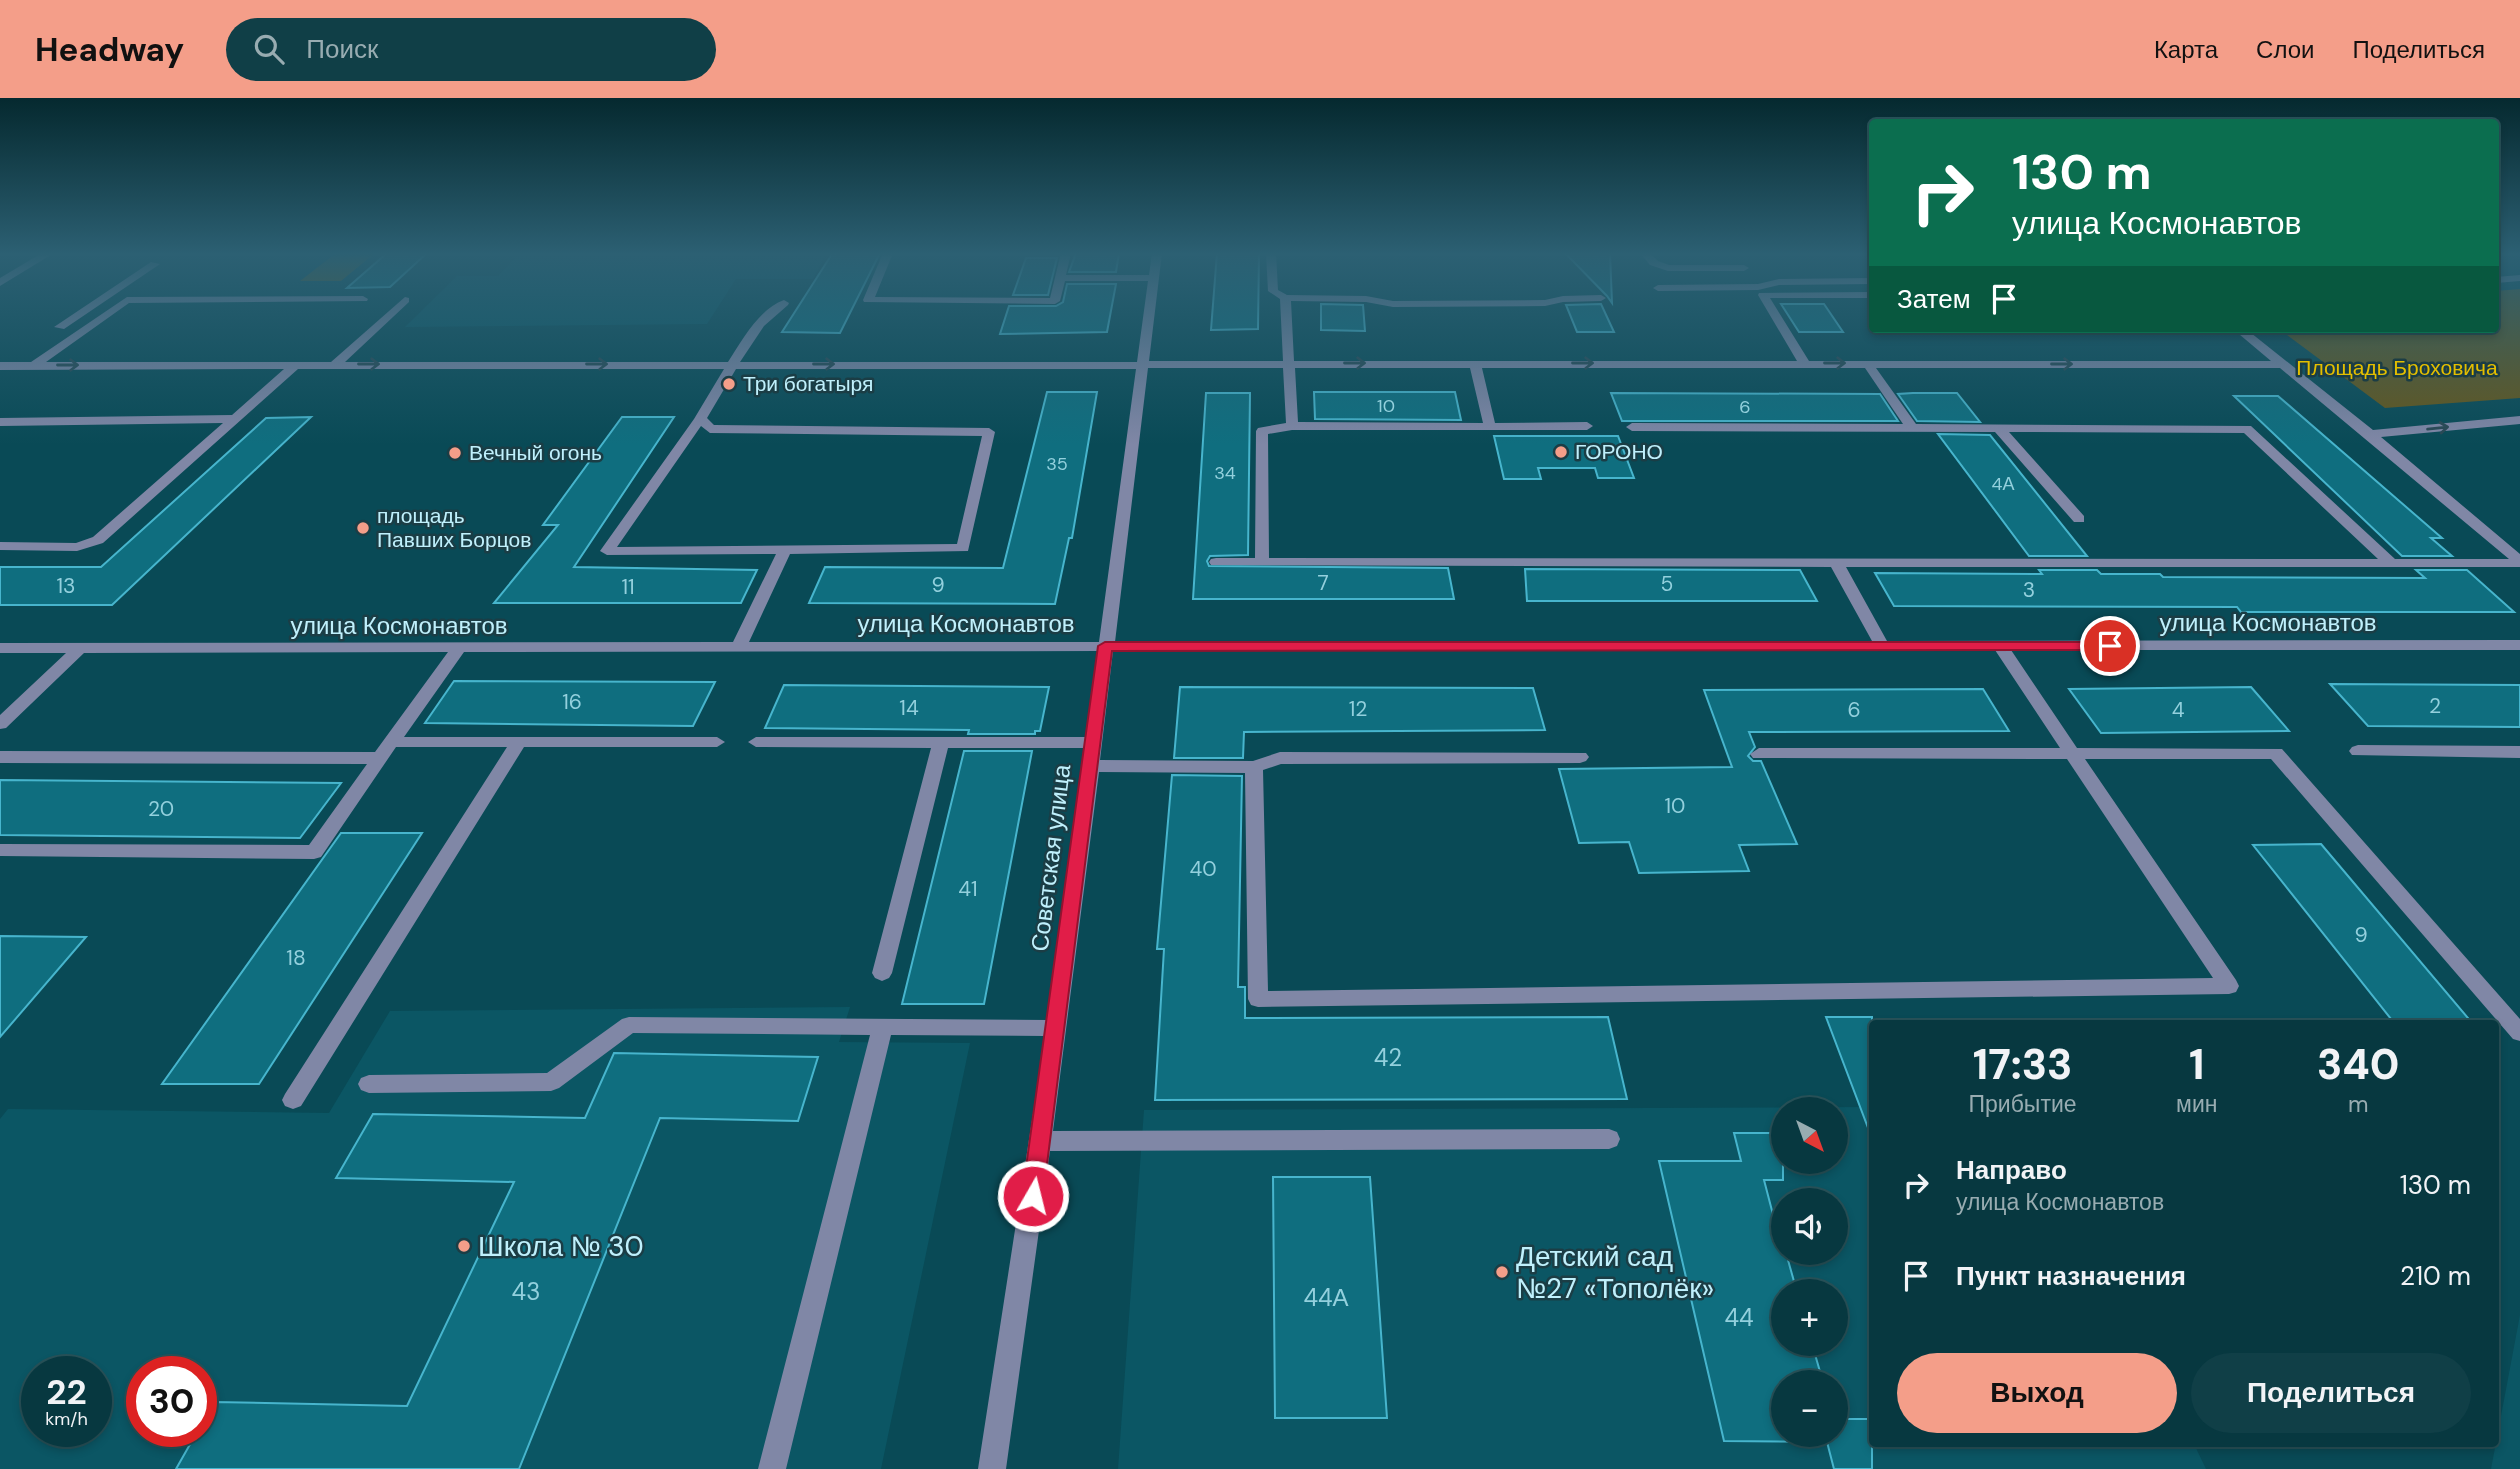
<!DOCTYPE html>
<html lang="ru">
<head>
<meta charset="utf-8">
<style>
  :root { --surface:#073840; --page:#103f47; --text:#f1f3f6; --muted:#98acb1; --line:#285259; --accent:#f49e89 }
  body { margin:0; font-family:"DM Sans",sans-serif; background:var(--page); color:var(--text); height:100vh; display:flex; flex-direction:column; font-size:26px; white-space:nowrap }
  * { box-sizing:border-box; margin:0 }
  p { font-size:23px; color:var(--muted) }
  .icon { flex:none; width:38px; height:38px; fill:none; stroke:currentColor; stroke-width:2; stroke-linecap:round; stroke-linejoin:round }
  .map { position:relative; flex:1; overflow:hidden }
  .sheet { position:absolute; left:1869px; top:922px; width:630px; height:427px; display:flex; flex-direction:column; background:var(--surface); border-radius:7px; box-shadow:0 4px 10px #0003,0 0 0 2px var(--line) }
  .sheet>* { flex:none }
  .banner { position:absolute; left:1869px; top:21px; width:630px; height:214px; border-radius:7px; box-shadow:0 4px 10px #0003,0 0 0 2px var(--line); background:#0b6e4f; color:#fff; overflow:hidden }
  .needle { width:46px; rotate:139deg }
  .fabs { position:absolute; left:1771px; top:999px; display:grid; gap:14px }
  .fabs a { display:grid; place-items:center; width:77px; height:77px; border-radius:50%; background:var(--surface); box-shadow:0 4px 10px #0003,0 0 0 2px var(--line); font-size:35px }
  .speed { position:absolute; left:21px; top:1258px; display:flex; gap:14px; font-size:35px; font-weight:700; text-align:center }
  .speed>* { display:grid; place-content:center; width:91px; height:91px; border-radius:50%; background:var(--surface); box-shadow:0 4px 10px #0003,0 0 0 2px var(--line); line-height:1 }
  .speed small { font-size:18px; font-weight:400 }
  .speed .limit { border:10px solid #d22; background:#fff; color:#111 }
  .pin { position:absolute; display:grid; place-items:center; width:60px; height:60px; color:#fff; margin:-30px; border:4px solid #fff; border-radius:50%; box-shadow:0 2px 7px #0007 }
  .me { position:absolute; width:77px; margin:-38px; rotate:8deg; stroke-linejoin:round; filter:drop-shadow(0 0 5px #0008) }
  .turn { display:flex; align-items:center; gap:24px; height:147px; padding:0 28px; font-size:32px }
  .turn .icon { width:91px; height:91px; stroke-width:2.5 }
  .turn b { display:block; font-size:49px; line-height:60px }
  .then { display:flex; align-items:center; height:66px; padding:0 28px; background:#0003; gap:14px; font-size:26px }
  .eta { display:flex; justify-content:space-evenly; align-items:center; height:119px; text-align:center }
  .eta b { font-size:42px; font-weight:800; line-height:49px }
  .button { display:flex; gap:14px; margin-top:auto; padding:14px 28px }
  .button a { flex:1; height:80px; border-radius:42px; background:var(--accent); color:#111; font-size:28px; font-weight:800; line-height:80px; text-align:center }
  .button a+a { background:var(--page); color:var(--text) }
  ul { padding:0; list-style:none }
  li { display:flex; align-items:center; gap:21px; height:91px; padding:0 28px }
  li div { flex:1 }
  li b { display:block; font-size:26px }
  li em { font-style:normal }
  header { display:flex; align-items:center; gap:42px; box-sizing:border-box; height:98px; padding:0 35px; background:var(--accent); color:#111 }
  header strong { font-size:33px }
  nav { display:flex; gap:38px; margin-inline-start:auto; font-size:24px }
  .search { width:490px; height:63px; background:var(--page); display:flex; align-items:center; gap:18px; box-sizing:border-box; padding:0 24px; border-radius:38px; color:var(--muted); font-size:26px }
  .map>svg:first-child { display:block }
  .built { fill:#0b5664; fill-rule:evenodd }
  .green { fill:#66571b }
  .building { fill:#0f6e7f; stroke:#47b5cd; stroke-width:2 }
  .lines { fill:none; stroke-linecap:round; stroke-linejoin:round }
  .minor { fill:#8087a6; fill-rule:evenodd }
  .oneway { stroke:#2a4854 }
  .route { fill:#e11d48; stroke:#92132f; stroke-width:2 }
  .poi-dot { fill:#f49e89; stroke:#1b3d45; stroke-width:2.5 }
  .labels { text-anchor:middle; stroke-width:5; stroke-linejoin:round; paint-order:stroke }
  .far-number-label { font-size:18px; fill:#93d0dd }
  .far-park-label { font-size:21px; fill:#e3be00; stroke:#1b3d45 }
  .far-poi-label { font-size:21px; fill:#bff0fc; stroke:#1b3d45; text-anchor:start }
  .number-label { font-size:21px; fill:#93d0dd }
  .street-label { font-size:24px; fill:#bff0fc; stroke:#1b3d45 }
  .near-number-label { font-size:24px; fill:#93d0dd }
  .near-poi-label { font-size:28px; fill:#bff0fc; stroke:#1b3d45; text-anchor:start }
</style>
</head>
<body>
<header>
<strong>Headway</strong>
<div class="search"><svg class="icon" aria-label="search" viewBox="0 0 24 24"><circle cx="10" cy="10" r="6"/><path d="M15 15l6 6"/></svg>Поиск</div>
<nav><a>Карта</a><a>Слои</a><a>Поделиться</a></nav>
</header>
<div class="map">
<svg width="2520" height="1371" viewBox="0 0 2520 1371">
  <rect width="100%" height="100%" fill="#094a56"/>
  <path class="built" d="M520,155H827L813,181H736L707,226L405,229L457,178H498Z
    M850,909L839,944L970,945L881,1371H0V1021L8,1011L329,1015L390,913ZM37,1274H96V1334H37ZM142,1274H201V1334H142Z
    M1872,1009V1346H2194L2206,1371H1118L1144,1012ZM1783,1012H1836V1064H1783ZM1783,1102H1836V1155H1783ZM1783,1194H1836V1246H1783ZM1783,1284H1836V1337H1783Z
    M2520,1217V1371H2491Z"/>
  <path class="green" d="M336,155H375L341,183H300Z
    M2520,191V300L2385,310L2279,231H2496V193Z"/>
  <path class="building" d="M387,155H427L390,189L347,190Z
    M839,155H880L840,235L782,234L832,156Z
    M1076,155H1119L1116,174H1069Z
    M1217,155H1259L1258,231L1211,232Z
    M1565,155H1610L1612,205L1607,198Z
    M1026,160H1057L1048,197H1013Z
    M1067,186H1116L1107,234L1000,236L1009,208H1056L1063,204Z
    M1321,206L1363,207L1365,233L1321,232Z
    M1601,206L1614,234H1577L1566,207Z
    M1781,206H1824L1843,234H1799Z
    M1047,294H1097L1072,440H1069L1055,506L809,505L825,469L1003,470Z
    M1314,294H1455L1461,322L1315,321Z
    M1206,295H1250L1248,457L1210,458L1207,463L1209,468L1448,470L1454,501H1193Z
    M1611,295L1880,296L1898,323H1622Z
    M1913,295H1957L1980,324L1917,323L1898,296Z
    M2234,298H2278L2442,440H2431L2452,458H2402Z
    M311,319L112,507H0V469H101L266,320Z
    M622,319H674L574,469L757,472L741,505H494L558,427H543Z
    M1938,336L1990,337L2087,458H2029Z
    M1494,338H1618L1634,380H1598L1595,370H1538L1541,381H1504Z
    M1525,471L1800,472L1817,503H1527Z
    M2039,472H2097L2101,476H2160L2163,479L2425,480L2416,472H2467L2514,514H2241L2237,509L1894,508L1875,475L2042,476Z
    M454,583L715,584L693,628L425,625Z
    M2330,586L2520,587V629L2368,628Z
    M784,587L1049,589L1040,633H1035V636H968L969,632L765,630Z
    M1180,589L1533,590L1545,632L1244,634L1243,660H1174Z
    M2251,589L2289,633L2101,635L2069,591Z
    M1983,591L2009,633L1749,634L1755,649L1748,658L1753,663H1761L1797,746L1739,747L1749,773L1639,775L1629,744L1579,745L1559,671L1732,669L1704,592Z
    M964,653H1032L984,906H902Z
    M1172,677L1242,678L1238,889H1245V920L1608,919L1627,1001L1155,1002L1164,851H1157Z
    M0,682L341,685L300,740L0,737Z
    M341,735H422L259,986H162Z
    M2321,746L2473,926H2395L2253,747Z
    M0,838L86,839L0,939Z
    M1826,919H1872V1035H1870Z
    M614,955L818,959L798,1023L660,1020L519,1371H176L197,1334H201V1326L214,1304L407,1308L514,1084L336,1080L373,1016L585,1020Z
    M1734,1035H1783V1082H1764L1783,1155H1786L1797,1194H1783V1246H1812L1823,1284H1783V1337H1836V1321H1872V1371H1834L1827,1344L1724,1343L1659,1063H1741Z
    M1273,1079H1370L1387,1320H1275Z"/>
  <g class="lines">
    <path class="minor" d="M42,155H54L0,188V180Z
      M883,155H893L875,199L1050,200L1061,155H1071L1066,177H1149L1152,155H1162L1149,263H1283L1280,201L1268,193L1266,155H1276L1278,192L1287,197L1366,198L1393,203L1545,202L1563,198L1601,197L1606,200L1601,203L1563,204L1545,208L1393,209L1366,204L1291,203L1294,263H1797L1758,197L1759,195L1872,194V200H1770L1809,263H2271L2233,231H2246L2373,332L2520,318V326L2381,339L2520,456V469H1846L1887,543L2520,542V552H2011L2077,650L2282,651L2520,921V943L2513,941L2271,661H2085L2236,882L2239,888L2236,894L2229,896L1258,909L1251,907L1248,901L1245,675L1099,674L1053,1033L1609,1031L1617,1034L1620,1041L1617,1048L1609,1051L1050,1053L1006,1371H978L1045,938L891,937L786,1371H758L870,937L633,935L559,990L551,993L369,995L361,992L358,986L361,980L369,977L547,975L622,921L629,919L1048,922L1085,650H948L892,875L889,880L882,883L875,880L872,875L931,650L756,649L748,644L756,639H1086L1098,553L464,554L404,639H717L725,644L717,649H524L301,1008L293,1011L285,1008L282,1002L285,996L507,649H396L321,759L314,761L0,758V746L309,747L367,666L0,665V653L375,654L448,554L84,555L6,630L0,631V617L66,555H0V545L733,544L776,456L607,457L600,453L694,321L724,271H298L103,445L77,453L0,452V444L76,445L93,439L223,325L0,328V320L232,317L284,271L0,272V264H31L127,199L363,198L368,201L367,203L129,205L46,264H331L405,199L409,200V204L345,264H728C742,242 759,211 784,202L789,205L788,207L764,228L740,264H1137L1148,183H1065L1060,203L1055,206L864,204L863,202ZM1148,270H1283L1286,325L1258,330L1256,333L1255,460H1216L1211,461L1209,464L1211,467L1831,469L1872,543L1115,544ZM1295,270H1470L1483,325L1298,324ZM1482,270H1865L1903,326L1632,325L1626,329L1632,333L1995,334L2074,424H2084V418L2009,334L2244,335L2378,461L1269,460L1268,336L1292,332H1587L1593,328L1587,324L1495,325ZM1876,270H2280L2509,461H2395L2251,328L1916,326ZM736,271H1136L1099,544H749L790,456L968,453L995,334L989,330L714,327L707,320ZM701,328L710,335L982,338L957,446L617,449ZM1878,552H1995L2060,650H1759L1750,656L1753,660L2067,661L2213,880L1268,893L1263,672L1281,666L1580,665L1586,663L1589,659L1586,655L1280,654L1253,663L1100,662L1113,553Z
      M1394,155H1405L1400,158Z
      M1640,155H1650L1658,163L1669,167H1744L1749,170L1744,173H1668L1650,167Z
      M151,164L160,166L64,231L54,229Z
      M2520,177V183L2496,185V179Z
      M1872,180V186L1779,187L1758,192L1658,193L1653,190L1658,187L1758,186L1779,181Z
      M2358,647L2520,648V660L2352,657L2349,653L2352,649Z"/>
  </g>
  <defs><path id="oneway-shaft" d="M-6 0H5M1.5-3L5.5 0L1.5 3" fill="none" stroke-width="1.6" stroke-linecap="round" stroke-linejoin="round" transform="scale(1.75)"/></defs>
  <g class="oneway">
    <use href="#oneway-shaft" transform="translate(1355 265)"/>
    <use href="#oneway-shaft" transform="translate(1583 265)"/>
    <use href="#oneway-shaft" transform="translate(1835 265)"/>
    <use href="#oneway-shaft" transform="translate(369 266)"/>
    <use href="#oneway-shaft" transform="translate(597 266)"/>
    <use href="#oneway-shaft" transform="translate(824 266)"/>
    <use href="#oneway-shaft" transform="translate(2062 266)"/>
    <use href="#oneway-shaft" transform="translate(68 267)"/>
    <use href="#oneway-shaft" transform="translate(2438 330) rotate(-6)"/>
  </g>
  <linearGradient id="sky" x2="0" y2="1"><stop stop-color="#05292f"/><stop offset="0.45" stop-color="#2c6073"/><stop offset="1" stop-color="#2c6073" stop-opacity="0"/></linearGradient>
  <rect width="2520" height="347" fill="url(#sky)"/>
  <path class="route" d="M1105,544H2110L2117,548L2110,552L1112,553L1043,1098L1040,1104L1033,1107L1025,1104L1022,1098L1098,548Z"/>
  <g class="poi-dot">
    <circle cx="729" cy="286" r="7"/>
    <circle cx="1561" cy="354" r="7"/>
    <circle cx="455" cy="355" r="7"/>
    <circle cx="363" cy="430" r="7"/>
    <circle cx="464" cy="1148" r="7"/>
    <circle cx="1502" cy="1174" r="7"/>
  </g>
  <g class="labels">
    <g class="far-number-label">
      <text x="1386" y="314">10</text>
      <text x="1745" y="315">6</text>
      <text x="1057" y="372">35</text>
      <text x="1225" y="381">34</text>
      <text x="2003" y="392">4А</text>
    </g>
    <g class="far-park-label">
      <text x="2397" y="277">Площадь Броховича</text>
    </g>
    <g class="far-poi-label">
      <text x="743" y="293">Три богатыря</text>
      <text x="1575" y="361">ГОРОНО</text>
      <text x="469" y="362">Вечный огонь</text>
      <text x="377" y="425">площадь<tspan x="377" dy="24">Павших Борцов</tspan></text>
    </g>
    <g class="number-label">
      <text x="1323" y="492">7</text>
      <text x="1667" y="493">5</text>
      <text x="938" y="494">9</text>
      <text x="66" y="495">13</text>
      <text x="628" y="496">11</text>
      <text x="2029" y="499">3</text>
      <text x="572" y="611">16</text>
      <text x="2435" y="615">2</text>
      <text x="909" y="617">14</text>
      <text x="1358" y="618">12</text>
      <text x="1854" y="619">6</text>
      <text x="2178" y="619">4</text>
      <text x="1675" y="715">10</text>
      <text x="161" y="718">20</text>
      <text x="1203" y="778">40</text>
      <text x="968" y="798">41</text>
      <text x="2361" y="844">9</text>
      <text x="296" y="867">18</text>
    </g>
    <g class="street-label">
      <text x="2268" y="533">улица Космонавтов</text>
      <text x="966" y="534">улица Космонавтов</text>
      <text x="399" y="536">улица Космонавтов</text>
      <text transform="translate(1051 760) rotate(-83)" y="8">Советская улица</text>
    </g>
    <g class="near-number-label">
      <text x="1388" y="968">42</text>
      <text x="526" y="1202">43</text>
      <text x="1326" y="1208">44А</text>
      <text x="1739" y="1228">44</text>
    </g>
    <g class="near-poi-label">
      <text x="478" y="1158">Школа № 30</text>
      <text x="1516" y="1168">Детский сад<tspan x="1516" dy="32">№27 «Тополёк»</tspan></text>
    </g>
  </g>
</svg>
<div class="fabs">
<a><svg class="needle" viewBox="-14 -14 28 28"><path d="M0-13l5 13h-10z" fill="#e53935"/><path d="M0 13l5-13h-10z" fill="#98acb1"/></svg></a>
<a><svg class="icon" aria-label="sound" viewBox="0 0 24 24"><path d="M4 9h4l5-4v14l-5-4H4zM17 9q2 3 0 6"/></svg></a>
<a>+</a>
<a>−</a>
</div>
<div class="speed"><div>22<small>km/h</small></div><div class="limit">30</div></div>
<div class="pin" style="left:2110px;top:548px;background:#d93025"><svg class="icon" aria-label="arrive" viewBox="0 0 24 24"><path d="M6 21V4h12l-3 4 3 4H6"/></svg></div>
<svg class="me" style="left:1033px;top:1098px" viewBox="-20 -20 40 40"><circle r="17" fill="#e11d48" stroke="#fff" stroke-width="3"/><path d="M0-11L8 9 0 5-8 9z" fill="#fff"/></svg>
<div class="banner">
<div class="turn"><svg class="icon" aria-label="right" viewBox="0 0 24 24"><path d="M7 20v-9h11M14 6l5 5-5 5"/></svg><div><b>130 m</b>улица Космонавтов</div></div>
<div class="then">Затем<svg class="icon" aria-label="arrive" viewBox="0 0 24 24"><path d="M6 21V4h12l-3 4 3 4H6"/></svg></div>
</div>
<section class="sheet">
<div class="eta">
<div><b>17:33</b><p>Прибытие</p></div>
<div><b>1</b><p>мин</p></div>
<div><b>340</b><p>m</p></div>
</div>
<ul>
<li><svg class="icon" aria-label="right" viewBox="0 0 24 24"><path d="M7 20v-9h11M14 6l5 5-5 5"/></svg><div><b>Направо</b><p>улица Космонавтов</p></div><em>130 m</em></li>
<li><svg class="icon" aria-label="arrive" viewBox="0 0 24 24"><path d="M6 21V4h12l-3 4 3 4H6"/></svg><div><b>Пункт назначения</b></div><em>210 m</em></li>
</ul>
<div class="button"><a>Выход</a><a>Поделиться</a></div>
</section>
</div>
</body>
</html>
